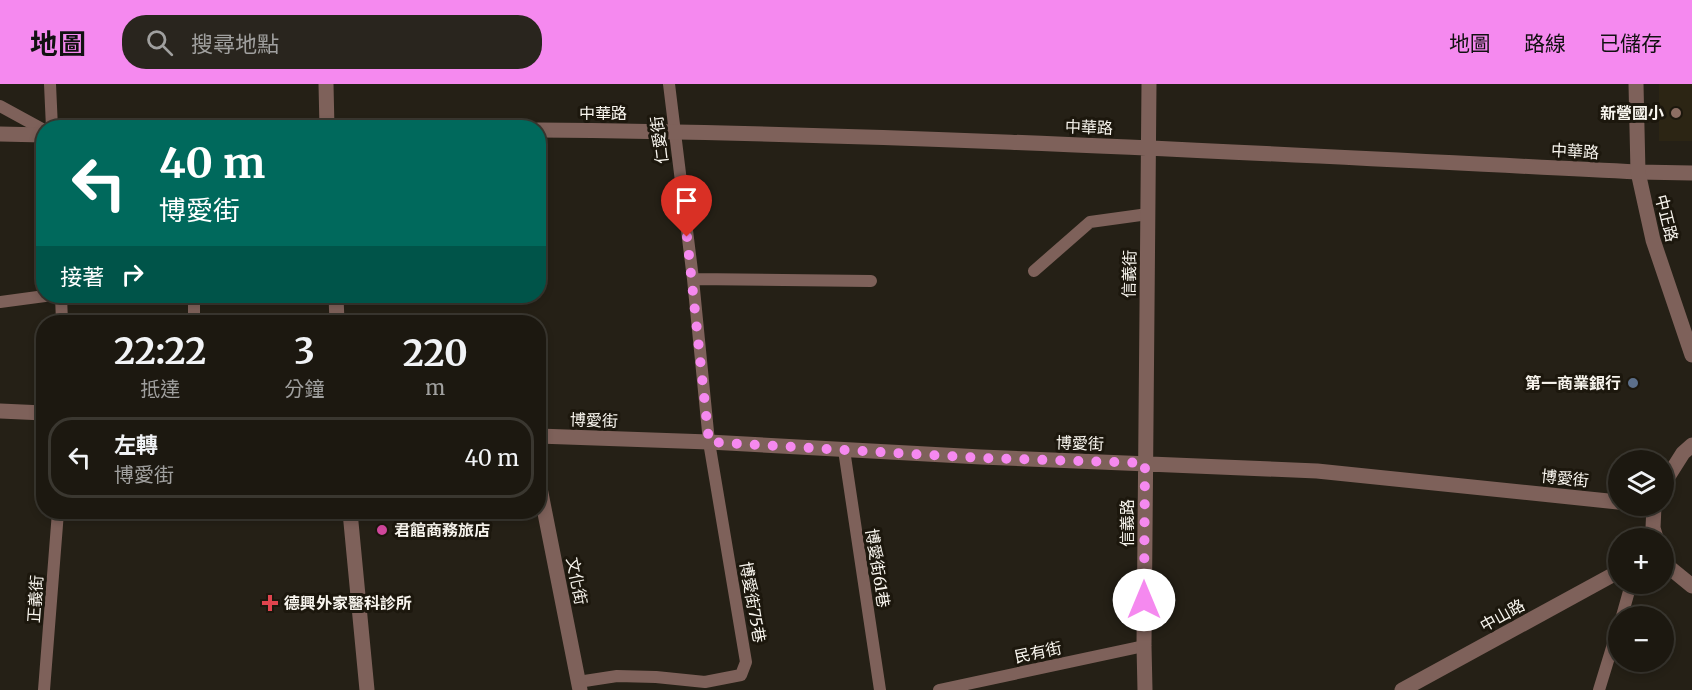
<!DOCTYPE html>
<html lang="zh-TW">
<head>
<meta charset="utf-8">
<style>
  :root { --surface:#1c1810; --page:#29251e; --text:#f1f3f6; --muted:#a0a09f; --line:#3a3730; --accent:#f589ef }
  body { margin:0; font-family:Merriweather,"Noto Sans TC",serif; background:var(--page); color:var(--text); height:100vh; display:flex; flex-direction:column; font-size:22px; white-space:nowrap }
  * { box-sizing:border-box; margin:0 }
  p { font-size:20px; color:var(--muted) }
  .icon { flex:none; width:33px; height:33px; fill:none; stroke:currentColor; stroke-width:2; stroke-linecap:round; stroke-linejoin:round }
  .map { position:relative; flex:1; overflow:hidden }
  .drawer { position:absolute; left:36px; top:231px; width:510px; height:204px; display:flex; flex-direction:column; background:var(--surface); border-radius:24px; box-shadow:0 3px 9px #0003,0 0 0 2px var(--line) }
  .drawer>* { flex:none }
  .top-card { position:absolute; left:36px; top:36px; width:510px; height:183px; border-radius:24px; box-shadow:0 3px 9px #0003,0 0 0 2px var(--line); background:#00695c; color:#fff; overflow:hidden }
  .fabs { position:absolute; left:1608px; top:366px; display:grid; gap:12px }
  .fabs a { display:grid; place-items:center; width:66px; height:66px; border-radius:50%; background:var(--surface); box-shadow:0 3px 9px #0003,0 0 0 2px var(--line); font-size:30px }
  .pin { position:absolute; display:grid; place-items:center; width:51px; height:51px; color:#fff; margin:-62px -26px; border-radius:50% 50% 50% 0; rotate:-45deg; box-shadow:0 0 6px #0007 }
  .pin .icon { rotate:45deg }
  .me { position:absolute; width:66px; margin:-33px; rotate:0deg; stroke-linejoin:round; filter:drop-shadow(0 0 4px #0008) }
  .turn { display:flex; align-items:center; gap:21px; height:126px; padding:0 24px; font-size:27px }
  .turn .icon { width:78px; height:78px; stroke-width:2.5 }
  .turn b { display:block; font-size:42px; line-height:51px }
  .then { display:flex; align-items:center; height:57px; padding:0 24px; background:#0003; gap:12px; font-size:22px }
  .eta { display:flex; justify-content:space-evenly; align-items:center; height:102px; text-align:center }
  .eta b { font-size:36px; font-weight:700; line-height:42px }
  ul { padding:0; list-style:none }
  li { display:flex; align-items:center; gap:18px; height:81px; margin:0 12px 9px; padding:0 12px; border:3px solid var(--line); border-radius:24px }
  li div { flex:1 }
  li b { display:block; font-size:22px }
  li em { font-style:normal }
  header { display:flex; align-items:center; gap:36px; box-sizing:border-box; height:84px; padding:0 30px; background:var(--accent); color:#111 }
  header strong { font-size:28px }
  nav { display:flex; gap:33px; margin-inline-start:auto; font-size:21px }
  .search { width:420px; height:54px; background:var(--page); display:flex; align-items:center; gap:15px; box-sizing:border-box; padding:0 21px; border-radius:24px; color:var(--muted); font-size:22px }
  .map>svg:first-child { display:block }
  .built { fill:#2c2514 }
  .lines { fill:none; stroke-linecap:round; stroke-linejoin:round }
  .service { stroke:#7e615a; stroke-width:12 }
  .minor { stroke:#7e615a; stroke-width:15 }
  .tertiary { stroke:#7e615a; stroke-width:15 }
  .route { stroke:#f589ef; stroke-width:10; stroke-dasharray:0 18 }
  .education-dot { fill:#8d6e63; stroke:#1c170d; stroke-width:2 }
  .service-dot { fill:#5c6f8a; stroke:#1c170d; stroke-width:2 }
  .hotel-dot { fill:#d1479c; stroke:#1c170d; stroke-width:2 }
  .health-dot { fill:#e0444e; stroke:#1c170d; stroke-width:2 }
  .labels { text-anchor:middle; stroke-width:6; stroke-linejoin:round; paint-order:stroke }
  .street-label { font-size:16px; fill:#f8f5ee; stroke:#1c170d }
  .poi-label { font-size:16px; font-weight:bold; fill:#f8f5ee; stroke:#1c170d; text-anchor:end }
</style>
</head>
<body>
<header>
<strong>地圖</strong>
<div class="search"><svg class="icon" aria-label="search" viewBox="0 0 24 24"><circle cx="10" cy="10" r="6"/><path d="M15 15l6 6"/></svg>搜尋地點</div>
<nav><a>地圖</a><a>路線</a><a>已儲存</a></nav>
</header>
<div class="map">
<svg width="1692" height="606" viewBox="0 0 1692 606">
  <rect width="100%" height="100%" fill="#252016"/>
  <path class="built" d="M1659,0H1692V57H1659Z"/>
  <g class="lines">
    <path class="service" d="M50,0L52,44
      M0,22L44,46
      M1034,187L1090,138L1148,130
      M693,195L871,197
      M61,212L62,238
      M0,218L45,212
      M194,238V212
      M844,366L880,606
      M1622,532L1631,500
      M578,598L617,592L656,593L705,598L741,591L746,578L709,358L693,195L669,0
      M44,606L58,428
      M939,606L1144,562
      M1599,606L1618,544"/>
    <path class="minor" d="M538,46C905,49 1272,70 1638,88L1692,89
      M0,50L44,51
      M0,327L44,329
      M538,352L709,358L981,373L1317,387L1618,418
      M538,394L580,606
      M1145,606L1144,562L1149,0"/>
    <path class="tertiary" d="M326,0L327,44
      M1636,0L1638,88L1653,156L1692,271
      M336,212L337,238
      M1664,399L1683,369L1692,361
      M1654,422L1653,444L1656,454
      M350,428L367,606
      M1664,475L1670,484L1692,502
      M1402,606L1618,488"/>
  </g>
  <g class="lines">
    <path class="route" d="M687,153L709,358L981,374L1145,379L1144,516"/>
  </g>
  <circle class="education-dot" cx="1676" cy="29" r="6"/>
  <circle class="service-dot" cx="1633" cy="299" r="6"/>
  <circle class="hotel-dot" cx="382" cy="446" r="6"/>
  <path class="health-dot" d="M267 510h6v6h6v6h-6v6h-6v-6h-6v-6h6z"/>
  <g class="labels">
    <g class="street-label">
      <text x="603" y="35">中華路</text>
      <text transform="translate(1089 43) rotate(2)" y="6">中華路</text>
      <text transform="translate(659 56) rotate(-97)" y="6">仁愛街</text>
      <text transform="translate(1575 67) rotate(3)" y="6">中華路</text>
      <text transform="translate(1667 134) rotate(76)" y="6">中正路</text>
      <text transform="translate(1129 190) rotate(-89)" y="6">信義街</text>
      <text transform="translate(594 336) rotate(2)" y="6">博愛街</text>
      <text transform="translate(1080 359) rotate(2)" y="6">博愛街</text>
      <text transform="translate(1565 394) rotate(6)" y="6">博愛街</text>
      <text transform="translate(1127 439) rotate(-90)" y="6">信義路</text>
      <text transform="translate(878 484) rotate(81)" y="6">博愛街61巷</text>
      <text transform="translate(577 497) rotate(79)" y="6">文化街</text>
      <text transform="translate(35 515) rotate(-86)" y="6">正義街</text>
      <text transform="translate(753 518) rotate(80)" y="6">博愛街75巷</text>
      <text transform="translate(1502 531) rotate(-29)" y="6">中山路</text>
      <text transform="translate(1038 568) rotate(-12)" y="6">民有街</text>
    </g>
    <g class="poi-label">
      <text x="1664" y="35">新營國小</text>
      <text x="1621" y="305">第一商業銀行</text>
      <text x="394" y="452" text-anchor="start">君館商務旅店</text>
      <text x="284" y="525" text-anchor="start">德興外家醫科診所</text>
    </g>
  </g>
</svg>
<div class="fabs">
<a><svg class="icon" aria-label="layers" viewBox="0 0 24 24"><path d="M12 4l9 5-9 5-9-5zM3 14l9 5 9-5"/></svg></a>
<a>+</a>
<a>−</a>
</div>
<div class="pin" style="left:687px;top:153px;background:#d93025"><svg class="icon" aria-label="arrive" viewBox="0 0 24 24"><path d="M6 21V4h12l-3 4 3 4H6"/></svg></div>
<svg class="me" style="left:1144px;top:516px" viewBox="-20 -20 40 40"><circle r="19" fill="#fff"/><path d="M0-13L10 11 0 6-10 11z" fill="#f589ef"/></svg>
<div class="top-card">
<div class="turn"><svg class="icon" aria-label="left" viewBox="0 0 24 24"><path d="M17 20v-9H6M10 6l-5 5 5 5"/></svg><div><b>40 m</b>博愛街</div></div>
<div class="then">接著<svg class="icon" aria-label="right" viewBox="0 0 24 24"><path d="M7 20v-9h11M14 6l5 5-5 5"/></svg></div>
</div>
<section class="drawer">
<div class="eta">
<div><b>22:22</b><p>抵達</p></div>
<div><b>3</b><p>分鐘</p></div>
<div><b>220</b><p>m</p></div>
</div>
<ul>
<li><svg class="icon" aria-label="left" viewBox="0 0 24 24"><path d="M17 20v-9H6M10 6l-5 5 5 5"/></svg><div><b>左轉</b><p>博愛街</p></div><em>40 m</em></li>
</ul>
</section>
</div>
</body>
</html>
